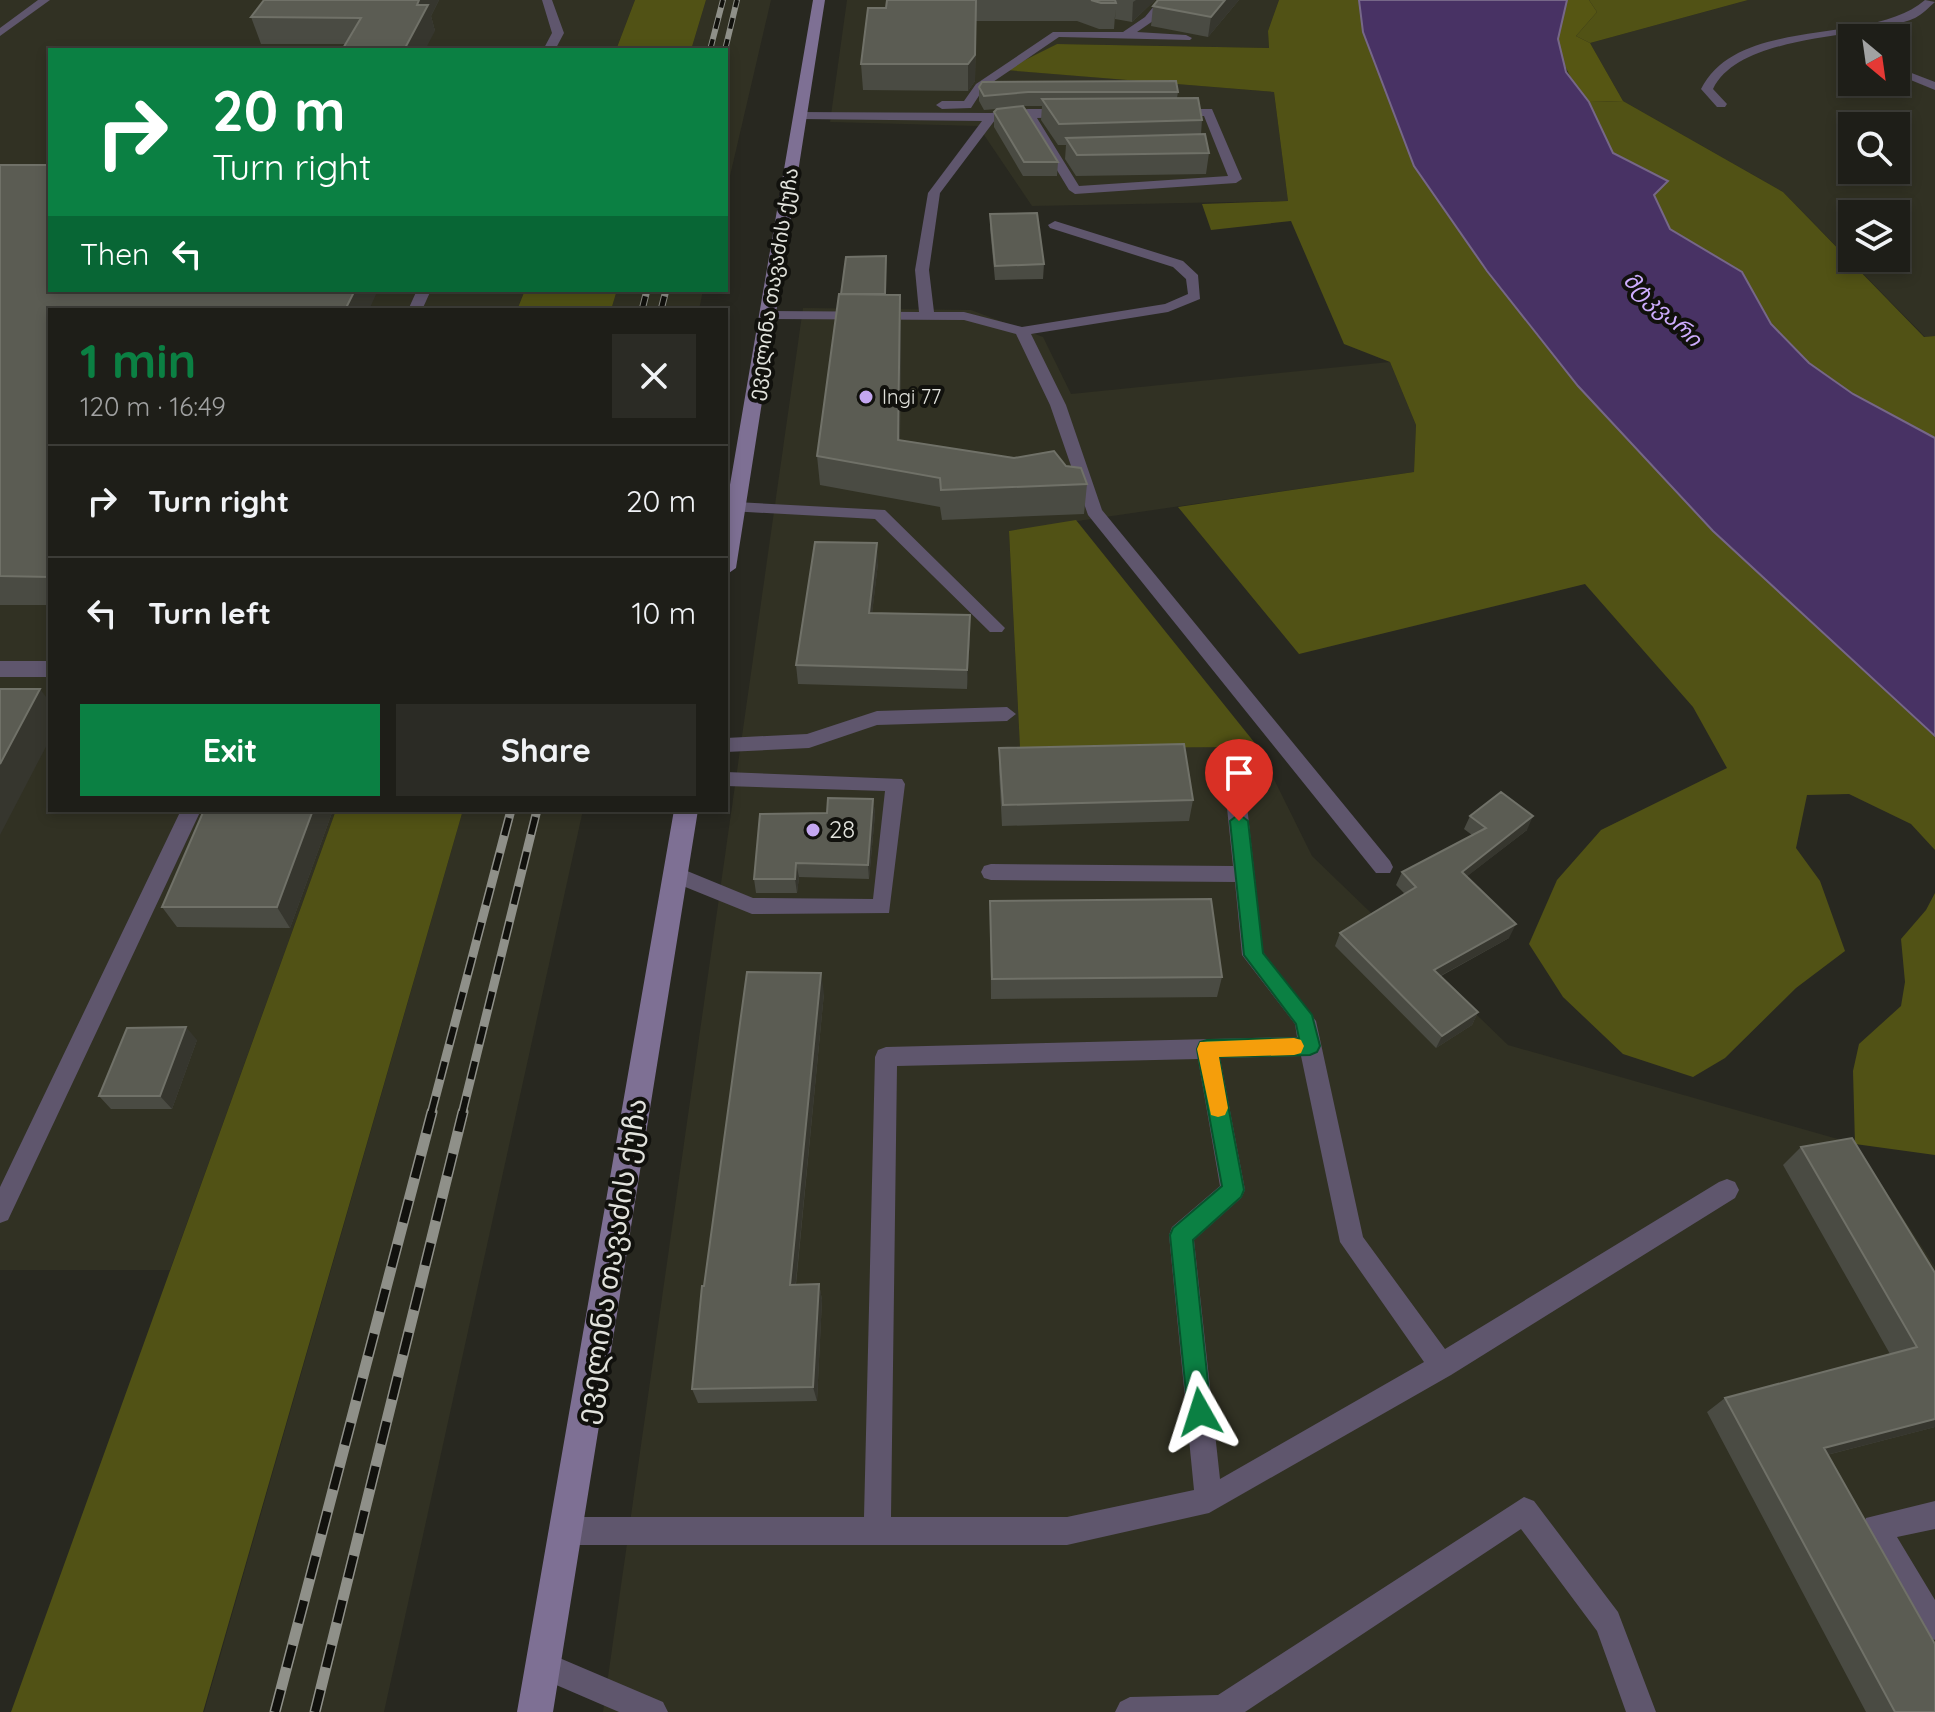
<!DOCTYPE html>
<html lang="en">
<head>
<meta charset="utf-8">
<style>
  :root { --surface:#1e1e18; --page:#2b2b25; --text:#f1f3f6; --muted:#a1a2a2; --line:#3c3c37; --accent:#0b8043 }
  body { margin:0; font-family:Quicksand,"Noto Sans Georgian",sans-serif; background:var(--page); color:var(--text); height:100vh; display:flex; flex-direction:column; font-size:30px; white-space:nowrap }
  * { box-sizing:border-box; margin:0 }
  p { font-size:26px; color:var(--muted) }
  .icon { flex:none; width:44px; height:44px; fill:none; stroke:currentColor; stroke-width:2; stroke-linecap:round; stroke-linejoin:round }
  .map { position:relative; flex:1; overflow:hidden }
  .side { position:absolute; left:48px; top:308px; width:680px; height:504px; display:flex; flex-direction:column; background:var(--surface); border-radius:0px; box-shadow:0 4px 12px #0003,0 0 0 2px var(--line) }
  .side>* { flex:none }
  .guide { position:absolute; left:48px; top:48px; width:680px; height:244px; border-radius:0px; box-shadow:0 4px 12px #0003,0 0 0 2px var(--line); background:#0b8043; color:#fff; overflow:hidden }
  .needle { width:52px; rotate:151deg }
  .fabs { position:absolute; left:1838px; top:24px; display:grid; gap:16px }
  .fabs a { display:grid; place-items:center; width:72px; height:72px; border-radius:0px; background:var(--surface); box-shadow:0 4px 12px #0003,0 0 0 2px var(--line); font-size:40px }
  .pin { position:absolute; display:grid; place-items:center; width:68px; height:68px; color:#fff; margin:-82px -34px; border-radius:50% 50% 50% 0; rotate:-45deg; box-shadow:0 0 8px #0007 }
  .pin .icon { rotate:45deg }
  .me { position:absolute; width:88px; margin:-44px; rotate:354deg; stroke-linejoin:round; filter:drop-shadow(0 0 6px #0008) }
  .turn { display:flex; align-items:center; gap:28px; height:168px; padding:0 32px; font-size:36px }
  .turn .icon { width:104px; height:104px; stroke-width:2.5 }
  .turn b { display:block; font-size:56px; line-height:68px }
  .then { display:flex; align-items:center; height:76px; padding:0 32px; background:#0003; gap:16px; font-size:30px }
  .round { display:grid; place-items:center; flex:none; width:84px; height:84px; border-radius:0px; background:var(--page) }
  .headline { display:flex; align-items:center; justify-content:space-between; height:136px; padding:0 32px }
  h1 { font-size:48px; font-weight:700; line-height:60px; color:var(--accent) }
  .action { display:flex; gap:16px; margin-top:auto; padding:16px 32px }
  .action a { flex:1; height:92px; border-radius:0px; background:var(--accent); color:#fff; font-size:32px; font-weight:700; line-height:92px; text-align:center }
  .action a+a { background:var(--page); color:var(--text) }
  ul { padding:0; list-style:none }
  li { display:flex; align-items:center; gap:24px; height:112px; padding:0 32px; border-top:2px solid var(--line) }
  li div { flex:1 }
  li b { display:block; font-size:30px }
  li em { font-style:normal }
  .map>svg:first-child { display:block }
  .built { fill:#313123; fill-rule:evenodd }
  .green { fill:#515215 }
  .forest { fill:#565613 }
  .water { fill:#483264; stroke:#766788; stroke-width:2 }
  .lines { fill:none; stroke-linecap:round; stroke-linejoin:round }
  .lane { fill:#5f566d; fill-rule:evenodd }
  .street { fill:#5f566d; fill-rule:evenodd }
  .secondary { fill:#7e7094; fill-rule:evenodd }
  .rail-far3-casing { stroke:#8f9089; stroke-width:6 }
  .rail-far2-casing { stroke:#8f9089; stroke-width:7 }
  .rail-far1-casing { stroke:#8f9089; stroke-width:9 }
  .rail-casing { stroke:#8f9089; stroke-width:11 }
  .rail-far3 { stroke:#11110d; stroke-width:4; stroke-dasharray:11; stroke-linecap:butt }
  .rail-far2 { stroke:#11110d; stroke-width:5; stroke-dasharray:14; stroke-linecap:butt }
  .rail-far1 { stroke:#11110d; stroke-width:6; stroke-dasharray:18; stroke-linecap:butt }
  .rail { stroke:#11110d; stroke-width:8; stroke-dasharray:23; stroke-linecap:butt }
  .wall { fill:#4a4b43 }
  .shaded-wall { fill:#36362e }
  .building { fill:#5b5c53; stroke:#707168; stroke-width:2 }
  .route { fill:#0b8043; stroke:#07532c; stroke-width:2 }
  .slow { fill:#f59e0b }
  .poi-dot { fill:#c4a7f1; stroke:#11110d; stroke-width:3 }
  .labels { text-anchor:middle; stroke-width:8; stroke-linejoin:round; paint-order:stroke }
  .far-street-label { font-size:20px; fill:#e1e2dc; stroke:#11110d }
  .far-poi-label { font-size:20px; fill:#e1e2dc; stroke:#11110d; text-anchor:start }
  .far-water-label { font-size:22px; font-style:italic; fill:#ceadfe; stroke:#11110d }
  .poi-label { font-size:24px; fill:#e1e2dc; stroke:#11110d; text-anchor:start }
  .near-street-label { font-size:28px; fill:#e1e2dc; stroke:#11110d }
</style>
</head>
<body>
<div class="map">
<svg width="1935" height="1712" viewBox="0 0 1935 1712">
  <rect width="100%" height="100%" fill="#282820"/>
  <path class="built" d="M0,0H635L616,50H50V290H525L517,310H50V810H336L170,1270H0Z
    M706,0H771L726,193V50H691Z
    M847,0H1279L1268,31L1269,48L1057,44L1007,70L1274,92L1288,201L1032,206L978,126L830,122Z
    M1748,0H1935V336L1925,337L1783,192L1623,101L1590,43ZM1852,38H1896V82H1852ZM1852,126H1896V170H1852ZM1852,214H1896V258H1852Z
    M617,290H703L699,310H611Z
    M803,308L971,310L1043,337L1071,394L1390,362L1416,425L1414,472L1009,531L1020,747H1258L1312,856L1508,1045L1855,1144L1935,1267V1712H603Z
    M463,810H583L384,1712H204Z"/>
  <path class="green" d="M635,0H706L691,50H616Z
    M1279,0H1359L1363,32L1414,166L1487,271L1578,386L1713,531L1935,736V850L1911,824L1849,794L1807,795L1796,848L1820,881L1845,951L1796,988L1725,1058L1693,1077L1623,1054L1563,997L1529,944L1557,880L1601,830L1727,768L1693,707L1585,584L1299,654L1178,507L1414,472L1416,425L1390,362L1344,344L1291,221L1211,230L1202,204L1288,201L1274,92L1005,70L1057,44L1269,48L1268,31Z
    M1589,0H1748L1590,43L1576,36L1597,12Z
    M1623,101L1783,192L1924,337L1935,336V438L1853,394L1809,363L1771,324L1742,272L1670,229L1653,195L1668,181L1613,153L1589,102Z
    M525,290H617L611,310H517Z
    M1076,520L1258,747L1020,748L1009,531Z
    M336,810H463L203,1712H11Z
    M1935,893V1155L1855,1144L1853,1071L1859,1044L1901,1006L1905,982L1901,939L1926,910Z"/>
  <path class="forest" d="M1567,0H1589L1597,12L1576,36L1590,43L1623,101L1589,102L1576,88L1560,56L1558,39Z"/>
  <path class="water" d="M1359,0H1567L1558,39L1566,72L1589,102L1613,153L1668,181L1654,195L1670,229L1742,272L1771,324L1809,363L1853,394L1935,438V736L1713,531L1578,386L1487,271L1414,166L1363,32Z"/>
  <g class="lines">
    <path class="lane" d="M38,0H50L0,36V28Z
      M542,0H552L564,33L555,50H543L552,33Z
      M1159,0H1170L1153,21L1137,32L1186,35L1192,38L1190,40L1059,37L984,88L971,108L942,109L936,105L942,101H964L976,84L1053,32H1123L1145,17Z
      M1925,0L1935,2C1929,7 1923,14 1915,18C1864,40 1741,32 1713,89L1727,104L1725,107H1717L1701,89C1739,14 1871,47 1925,0Z
      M1896,67L1935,82V90L1896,74Z
      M1865,82H1877L1868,90L1862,86Z
      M1028,109H1068L1074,113L1068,117L1037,118L1079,186L1228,176L1204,116H1172V110L1176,109H1212L1242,179L1236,183L1075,194L1069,190L1026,119L995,120L940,193L929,270L934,312H964L1022,327L1165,304L1188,294L1186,279L1173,267L1050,228L1048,225L1055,221L1183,261L1198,275L1200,299L1168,312L1031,334L1066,405L1102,510L1390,861L1393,867L1390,873H1376L1088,515L1050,405L1016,334L964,320L768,319L761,315L768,311L919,312L915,270L928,193L982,121L800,119L796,118V112L991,113Z
      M417,290H431L422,310H408Z
      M736,502L885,510L1005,628L1002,632H990L875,519L730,511L728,507Z
      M1007,707L1016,714L1007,721L877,725L809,748L726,752V738L807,734L877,711Z
      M1233,762L1243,769L1263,952L1316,1021L1363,1237L1445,1349L1719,1182L1727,1179L1735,1182L1739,1190L1735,1198L1451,1375L1209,1513L1067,1545H566L556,1541L552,1531L556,1521L566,1517H864L875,1057L878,1050L886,1047L1297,1037L1295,1024L1242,955L1235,882L991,880L984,878L981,872L984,866L991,864L1233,866L1223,769ZM1301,1056L1340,1242L1424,1362L1220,1479L1194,1240L1241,1198L1245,1190L1220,1058ZM1198,1059L1220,1186L1172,1227L1169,1235L1194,1490L1067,1517H891L897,1066Z
      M726,772L902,779L905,784L889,913L752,914L668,880L665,874L668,868L675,866L753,898L873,899L885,791L726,786Z
      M181,810H201L8,1220L0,1223V1187Z
      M1524,1497L1534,1501L1618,1612L1656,1712H1626L1597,1631L1521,1529L1245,1712H1115L1120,1702L1130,1697L1218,1695Z
      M1935,1501V1529L1897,1537L1935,1600V1640L1925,1636L1862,1528L1866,1518Z
      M543,1651L663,1702L668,1712H619L533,1675L529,1665L533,1655Z"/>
    <path class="street" d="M0,661H50V677H0Z"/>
    <path class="secondary" d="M813,0H825L736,568L726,575V508Z
      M674,810H698L553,1712H517Z"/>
    <g class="rail-far3-casing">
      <path id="rail-far3" d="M710,50L723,0
        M725,50L737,0"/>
    </g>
    <g class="rail-far2-casing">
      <path id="rail-far2" d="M642,310L647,290
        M661,310L666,290"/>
    </g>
    <g class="rail-far1-casing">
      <path id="rail-far1" d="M431,1114L511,810
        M462,1114L537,810"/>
    </g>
    <g class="rail-casing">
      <path id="rail" d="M275,1712L432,1112
        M315,1712L463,1112"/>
    </g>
    <use href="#rail-far3" class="rail-far3"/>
    <use href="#rail-far2" class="rail-far2"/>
    <use href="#rail-far1" class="rail-far1"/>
    <use href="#rail" class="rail"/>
  </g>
  <path class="wall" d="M264,0H439L431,16L435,31L346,44H261L251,17Z
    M887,0H1115L1116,3L1114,29H1099L1077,21H976L975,81L968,91L863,90L861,64L886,8Z
    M1116,0H1155L1132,22L1115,19Z
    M1158,0H1239L1208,37L1151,26L1153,6Z
    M979,87L1178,92L1177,98L1202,120L1201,134L1209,153L1206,174L1076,176L1065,159L1066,145H1058L1041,120L1042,106H1023L1058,162L1057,176H1023L994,127V112L997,109L984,110L979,101Z
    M0,165L50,310V605H0Z
    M990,214L1044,264L1043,279L995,280L990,229Z
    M886,256V295H900L901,324L900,440L1066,466L1087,484L1084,514L942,520L940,507L820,485L817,456L841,294Z
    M878,563L872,613L970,635L967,689L798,684L796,665Z
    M999,748L1193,800L1189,821L1002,826L999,770Z
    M873,799L875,814L869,879L799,877L797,893H756L754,879Z
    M204,810H333L290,928L177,927L162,907Z
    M1470,816L1527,830L1467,876L1509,938L1441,976L1478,1012L1472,1025L1436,1048L1335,946L1340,933L1405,894L1396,885L1402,872L1472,835L1464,829Z
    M990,901L1222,977L1217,997L991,999Z
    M824,993L796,1284H819L822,1300L817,1401L698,1403L692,1389L704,1286Z
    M197,1040L172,1109H111L99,1096Z
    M1801,1147L1935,1273V1427L1827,1455L1935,1712H1866L1707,1412L1725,1398L1890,1354L1783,1165Z"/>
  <path class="shaded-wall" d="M419,0H439L431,16L435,31L425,50H404Z
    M976,0L975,81L968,91V64Z
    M1136,0H1155L1132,22L1133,2Z
    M1225,0H1239L1208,37L1211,17Z
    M355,290H378L369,310H345Z
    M900,295L901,324L899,469L898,440Z
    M877,543L878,563L870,632L869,613Z
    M970,615V635L967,689V670Z
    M40,689L50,702V739L0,835V764Z
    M873,799L875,814L869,879L868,865Z
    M313,810H333L290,928L277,907Z
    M1533,816L1527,830L1456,885L1462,872Z
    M796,863L799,877L797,893L795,879Z
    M1516,924L1509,938L1429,982L1434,970Z
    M821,973L824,993L794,1301L790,1285Z
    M1478,1012L1472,1025L1436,1048L1442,1036Z
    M186,1027L197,1040L172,1109L160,1096Z
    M819,1284L822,1300L817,1401L813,1387Z
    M1935,1419V1427L1803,1461L1824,1448Z"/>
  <path class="building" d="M264,0H419L417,5H428L404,50H342L361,18L251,17Z
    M887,0H976L975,55L968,64H861L868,8H886Z
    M1091,0H1115L1116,3H1101Z
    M1158,0H1225L1211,17L1153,6Z
    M1176,81L1178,92H1028L984,96L979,87L982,82Z
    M1198,98L1202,120L1059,124L1042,99Z
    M1023,106L1058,162H1024L994,112L997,109Z
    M1205,134L1209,153L1077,155L1066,138Z
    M0,165H50V290H355L345,310H50V577L0,576Z
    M1037,213L1044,264L995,266L990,214Z
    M886,256L885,294H841L846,257Z
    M839,294L900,295L898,440L1014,458L1054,451L1066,466L1081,468L1087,484L941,490L940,478L817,456Z
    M815,542L877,543L869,613L970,615L967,670L796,665Z
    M0,689H40L0,764Z
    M1184,744L1193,800L1003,805L999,748Z
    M1501,792L1533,816L1462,872L1516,924L1434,970L1478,1012L1442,1036L1340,933L1416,887L1402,872L1486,828L1470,816Z
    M828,798L873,799L868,865L796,863L795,879H754L760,814L827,813Z
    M204,810H313L277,907H162Z
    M1211,899L1222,977L992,979L990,901Z
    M747,972L821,973L790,1285L819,1284L813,1387L692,1389L702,1286H704Z
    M186,1027L160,1096H99L127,1028Z
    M1852,1138L1935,1273V1419L1824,1448L1935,1644V1712H1895L1725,1398L1917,1347L1801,1147Z"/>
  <path class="route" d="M1239,814L1248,821L1263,953L1312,1015L1320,1046L1317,1052L1310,1055L1219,1057L1244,1190L1241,1197L1193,1240L1211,1412L1208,1420L1200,1424L1191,1420L1188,1412L1170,1235L1173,1228L1222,1186L1197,1049L1200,1042L1207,1040L1299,1038L1296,1024L1244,955L1230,821Z"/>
  <path class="slow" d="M1294,1038L1301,1040L1304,1046L1301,1053L1294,1055L1219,1057L1228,1108L1225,1115L1218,1117L1211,1115L1197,1049L1200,1042Z"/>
  <g class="poi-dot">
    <circle cx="866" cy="397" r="8"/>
    <circle cx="813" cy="830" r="8"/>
  </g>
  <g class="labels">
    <g class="far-street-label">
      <text transform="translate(773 284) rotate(-81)" y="7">ეველინა თავაძის ქუჩა</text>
    </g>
    <g class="far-poi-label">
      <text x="882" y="404">Ingi 77</text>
    </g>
    <g class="far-water-label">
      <text transform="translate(1663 309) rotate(43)" y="8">მტკვარი</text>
    </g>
    <g class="poi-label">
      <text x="829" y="838">28</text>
    </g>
    <g class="near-street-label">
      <text transform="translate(611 1261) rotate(-81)" y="10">ეველინა თავაძის ქუჩა</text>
    </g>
  </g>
</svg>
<div class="fabs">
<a><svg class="needle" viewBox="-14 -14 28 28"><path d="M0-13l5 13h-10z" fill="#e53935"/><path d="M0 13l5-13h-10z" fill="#a1a2a2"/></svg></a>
<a><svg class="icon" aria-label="search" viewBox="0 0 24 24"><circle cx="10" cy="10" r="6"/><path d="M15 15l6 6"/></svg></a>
<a><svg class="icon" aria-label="layers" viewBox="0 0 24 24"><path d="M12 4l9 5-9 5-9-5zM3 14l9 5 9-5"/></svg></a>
</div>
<div class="pin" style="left:1239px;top:821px;background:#d93025"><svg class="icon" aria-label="arrive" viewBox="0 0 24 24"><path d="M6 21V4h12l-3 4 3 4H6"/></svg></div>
<svg class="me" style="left:1200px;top:1412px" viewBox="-20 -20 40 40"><path d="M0-17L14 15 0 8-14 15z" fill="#0b8043" stroke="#fff" stroke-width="4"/></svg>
<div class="guide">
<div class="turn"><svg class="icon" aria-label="right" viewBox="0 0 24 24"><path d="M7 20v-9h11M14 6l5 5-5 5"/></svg><div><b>20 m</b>Turn right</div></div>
<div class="then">Then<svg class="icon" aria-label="left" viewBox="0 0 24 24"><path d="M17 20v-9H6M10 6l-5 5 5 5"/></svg></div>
</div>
<section class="side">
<div class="headline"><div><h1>1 min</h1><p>120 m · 16:49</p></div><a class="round"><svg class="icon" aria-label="close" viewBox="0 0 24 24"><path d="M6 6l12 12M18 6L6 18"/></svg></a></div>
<ul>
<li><svg class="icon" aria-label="right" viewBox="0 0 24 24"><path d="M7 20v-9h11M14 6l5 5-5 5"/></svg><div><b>Turn right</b></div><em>20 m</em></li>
<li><svg class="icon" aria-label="left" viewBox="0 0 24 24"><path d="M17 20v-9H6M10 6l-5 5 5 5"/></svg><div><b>Turn left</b></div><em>10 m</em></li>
</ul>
<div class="action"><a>Exit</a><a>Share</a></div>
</section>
</div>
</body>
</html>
